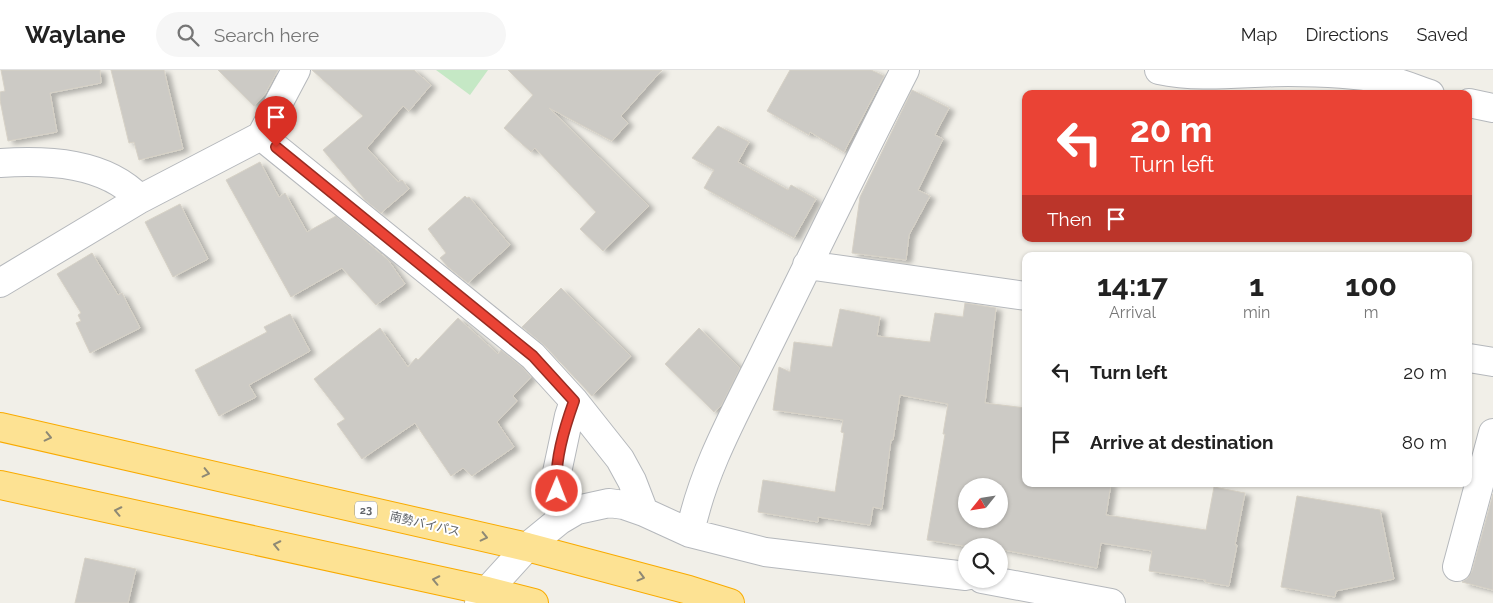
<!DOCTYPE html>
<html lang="en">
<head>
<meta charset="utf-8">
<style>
  :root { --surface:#fff; --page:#f6f6f6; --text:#222; --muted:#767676; --line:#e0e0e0 }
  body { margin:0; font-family:Raleway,"Noto Sans JP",sans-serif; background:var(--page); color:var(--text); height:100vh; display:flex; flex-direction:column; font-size:19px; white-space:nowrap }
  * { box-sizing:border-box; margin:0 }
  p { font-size:16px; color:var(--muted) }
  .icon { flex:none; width:28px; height:28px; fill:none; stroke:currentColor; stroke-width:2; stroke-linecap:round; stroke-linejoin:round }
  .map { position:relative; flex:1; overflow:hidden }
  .side { position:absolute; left:1022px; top:182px; width:450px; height:235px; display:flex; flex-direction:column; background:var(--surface); border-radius:10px; box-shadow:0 1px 4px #0004 }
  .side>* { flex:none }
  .banner { position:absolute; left:1022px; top:20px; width:450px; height:152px; border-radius:10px; box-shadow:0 1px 4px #0004; background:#ea4335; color:#fff; overflow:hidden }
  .needle { width:32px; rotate:240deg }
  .tools { position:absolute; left:958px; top:408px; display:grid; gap:10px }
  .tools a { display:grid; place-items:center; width:50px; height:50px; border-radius:50%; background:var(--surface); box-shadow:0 1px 4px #0004; font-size:25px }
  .pin { position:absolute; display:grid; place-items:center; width:42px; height:42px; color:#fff; margin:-51px -21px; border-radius:50% 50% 50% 0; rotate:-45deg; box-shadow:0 0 5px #0007 }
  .pin .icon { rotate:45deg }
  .me { position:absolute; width:55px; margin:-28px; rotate:1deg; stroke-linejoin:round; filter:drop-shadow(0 0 4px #0008) }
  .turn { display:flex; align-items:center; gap:18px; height:105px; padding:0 25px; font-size:22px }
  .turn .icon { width:65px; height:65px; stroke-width:2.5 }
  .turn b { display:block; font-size:35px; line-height:42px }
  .then { display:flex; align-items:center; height:48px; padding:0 25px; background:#0003; gap:10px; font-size:19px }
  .eta { display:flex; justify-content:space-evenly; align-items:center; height:85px; text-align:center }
  .eta b { font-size:30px; font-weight:700; line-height:35px }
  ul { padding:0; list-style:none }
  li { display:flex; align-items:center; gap:15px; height:70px; padding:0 25px }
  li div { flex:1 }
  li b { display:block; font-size:19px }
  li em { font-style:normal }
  header { display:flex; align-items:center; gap:30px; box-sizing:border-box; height:70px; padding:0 25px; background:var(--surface); border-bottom:1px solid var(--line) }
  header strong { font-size:24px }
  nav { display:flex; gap:28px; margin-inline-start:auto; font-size:18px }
  .search { width:350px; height:45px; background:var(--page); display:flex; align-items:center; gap:12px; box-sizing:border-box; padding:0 18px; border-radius:28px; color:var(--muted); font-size:19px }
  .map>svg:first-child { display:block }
  .green { fill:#c5e8c5 }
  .building { fill:#cccac5; stroke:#d6d1c6; fill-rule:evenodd; filter:url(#shadow) }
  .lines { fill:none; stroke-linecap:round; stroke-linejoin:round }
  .minor-casing { stroke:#b5b8bc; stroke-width:30 }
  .highway-casing { stroke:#f9ab00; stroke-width:30 }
  .minor { stroke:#fff; stroke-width:28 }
  .highway { stroke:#fde293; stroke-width:28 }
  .oneway { stroke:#8e8975 }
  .route-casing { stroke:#982c22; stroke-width:12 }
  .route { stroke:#ea4335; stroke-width:9 }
  .labels { text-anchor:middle; stroke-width:4; stroke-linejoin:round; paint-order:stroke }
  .shield { fill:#fff; stroke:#8f9295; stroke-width:1 }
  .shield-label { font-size:11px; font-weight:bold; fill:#5f6368 }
  .street-label { font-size:12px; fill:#5f6368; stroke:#fff }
</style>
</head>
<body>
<header>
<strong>Waylane</strong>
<div class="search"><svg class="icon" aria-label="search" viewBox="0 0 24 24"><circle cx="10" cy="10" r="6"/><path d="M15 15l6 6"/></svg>Search here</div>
<nav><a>Map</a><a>Directions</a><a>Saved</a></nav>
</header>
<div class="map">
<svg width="1493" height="533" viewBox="0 0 1493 533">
  <defs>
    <filter id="shadow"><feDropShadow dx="5.5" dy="3" stdDeviation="2.5" flood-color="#0004"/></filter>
  </defs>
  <rect width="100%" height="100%" fill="#f1efe8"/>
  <path class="green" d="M436,0H488L470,25Z"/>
  <path class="building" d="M1,0H100L101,13L50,23L57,62L8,71L0,30V22L5,21Z
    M111,0H164L183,79L139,90L134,72L129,73Z
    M218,0H278L265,24L254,36Z
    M312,0H414L431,15L409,41L403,36L367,78L398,112L402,110L409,119L381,143L365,130L323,80L363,46Z
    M508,0H662L621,46L628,53L612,71L549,38L649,136L603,181L580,159L596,142L535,78L531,82L504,58L533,25Z
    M790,0H871L884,6L844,82L810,62L809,65L767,41Z
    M912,20L949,38L935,65L943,69L918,120L930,126L909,165L906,190L852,183L860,127Z
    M718,56L749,72L738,92L788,120L791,115L816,129L794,168L704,118L714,100L692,88Z
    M260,92L279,127L285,123L307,162L336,146L388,190L405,214L376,235L342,198L291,227L226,110Z
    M465,126L467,128L469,127L510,175L468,213L448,197L440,188L446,183L428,159Z
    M180,134L208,189L173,207L145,152Z
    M92,183L118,225L122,223L140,258L90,283L76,253L81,251L78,245L81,243L57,204Z
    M561,218L631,286L592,326L544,275L522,257Z
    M965,233L996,238L985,333L1026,338V414H1111L1106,445L1206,460L1214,417L1245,423L1235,475H1237L1229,516L1205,512L1206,510L1149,501L1152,481L1101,473L1097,498L999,479V476H964L927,470L945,364H943L948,334L900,325L893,370H891L882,439L873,437L870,455L818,447V452L758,442L763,410L835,422L844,363L841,362L843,350L773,340L779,297L790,302L794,272L832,277L840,239L880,247L877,266L930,272L935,243L963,247ZM966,416H999V449H966Z
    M290,244L310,281L249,315L256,327L219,346L195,300L267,262L264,257Z
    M458,248L498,284L501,280L522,297L531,307L513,326L517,331L497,352L514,377L472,406L463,398L451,406L415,353L362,389L337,354L345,349L314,309L380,258L408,297L416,288L418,290Z
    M699,258L740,298L721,336L714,342L665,294Z
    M1493,424V520L1462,512L1468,508L1472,501Z
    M1297,426L1380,440L1394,509L1336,521L1335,527L1281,517Z
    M85,488L136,499L128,533H75Z"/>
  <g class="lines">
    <g class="minor-casing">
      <path id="minor" d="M1159,0C1202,9 1244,2 1288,2C1320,2 1352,3 1383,9C1399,12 1415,19 1430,24
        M1469,33L1493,38
        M261,66L533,286L574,331L620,389L632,411L644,442
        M0,93C48,90 105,92 140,129L261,66L296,0
        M807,195L1026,226
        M0,213L140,129
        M1469,288L1493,292
        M560,450L556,407L569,346L574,331
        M690,463C703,398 738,338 767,278C813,185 858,92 905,0
        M1457,497L1493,363
        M982,509L1111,533
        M479,533L487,521L527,477L560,450L577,440L609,433L624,435L644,442L690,463L765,482L966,506"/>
    </g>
    <g class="highway-casing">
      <path id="highway" d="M0,357L527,477L689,520L730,533
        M0,415L487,521L534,533"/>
    </g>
    <use href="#minor" class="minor"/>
    <use href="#highway" class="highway"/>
  </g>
  <defs><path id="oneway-chevron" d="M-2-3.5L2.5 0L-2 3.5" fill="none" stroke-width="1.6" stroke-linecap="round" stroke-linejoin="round" transform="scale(1.25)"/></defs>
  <g class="oneway">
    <use href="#oneway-chevron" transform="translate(48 367) rotate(13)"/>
    <use href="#oneway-chevron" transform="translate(206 403) rotate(13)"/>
    <use href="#oneway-chevron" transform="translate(118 441) rotate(-168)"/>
    <use href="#oneway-chevron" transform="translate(484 467) rotate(13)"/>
    <use href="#oneway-chevron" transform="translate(277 475) rotate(-168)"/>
    <use href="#oneway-chevron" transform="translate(641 507) rotate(15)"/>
    <use href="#oneway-chevron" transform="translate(436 510) rotate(-168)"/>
  </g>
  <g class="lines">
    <g class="route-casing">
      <path id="route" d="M276,77L533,286L574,331C564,359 554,392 557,421"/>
    </g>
    <use href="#route" class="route"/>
  </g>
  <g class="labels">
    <rect class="shield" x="355" y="431.5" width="22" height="17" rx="4"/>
    <g class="shield-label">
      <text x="366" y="444">23</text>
    </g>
    <g class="street-label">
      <text transform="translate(425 454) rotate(13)" y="4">南勢バイパス</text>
    </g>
  </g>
</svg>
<div class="tools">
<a><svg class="needle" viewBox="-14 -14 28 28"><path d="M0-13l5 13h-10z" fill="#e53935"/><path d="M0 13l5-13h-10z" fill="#767676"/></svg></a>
<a><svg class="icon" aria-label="search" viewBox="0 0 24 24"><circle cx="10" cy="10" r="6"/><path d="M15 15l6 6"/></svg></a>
</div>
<div class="pin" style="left:276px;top:77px;background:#d93025"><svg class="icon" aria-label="arrive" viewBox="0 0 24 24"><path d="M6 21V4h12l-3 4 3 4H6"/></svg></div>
<svg class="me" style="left:557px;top:421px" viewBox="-20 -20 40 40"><circle r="17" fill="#ea4335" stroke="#fff" stroke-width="3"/><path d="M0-11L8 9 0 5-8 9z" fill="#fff"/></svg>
<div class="banner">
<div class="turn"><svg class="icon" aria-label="left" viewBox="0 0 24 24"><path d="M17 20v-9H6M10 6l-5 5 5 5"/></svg><div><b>20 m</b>Turn left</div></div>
<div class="then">Then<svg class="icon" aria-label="arrive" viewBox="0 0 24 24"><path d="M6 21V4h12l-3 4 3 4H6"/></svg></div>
</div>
<section class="side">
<div class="eta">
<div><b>14:17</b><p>Arrival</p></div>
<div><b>1</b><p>min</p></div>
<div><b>100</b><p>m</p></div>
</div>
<ul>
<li><svg class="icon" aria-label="left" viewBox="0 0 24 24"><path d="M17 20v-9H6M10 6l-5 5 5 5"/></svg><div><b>Turn left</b></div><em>20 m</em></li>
<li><svg class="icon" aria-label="arrive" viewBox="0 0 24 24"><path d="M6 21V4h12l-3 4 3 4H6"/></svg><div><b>Arrive at destination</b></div><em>80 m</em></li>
</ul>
</section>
</div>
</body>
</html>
